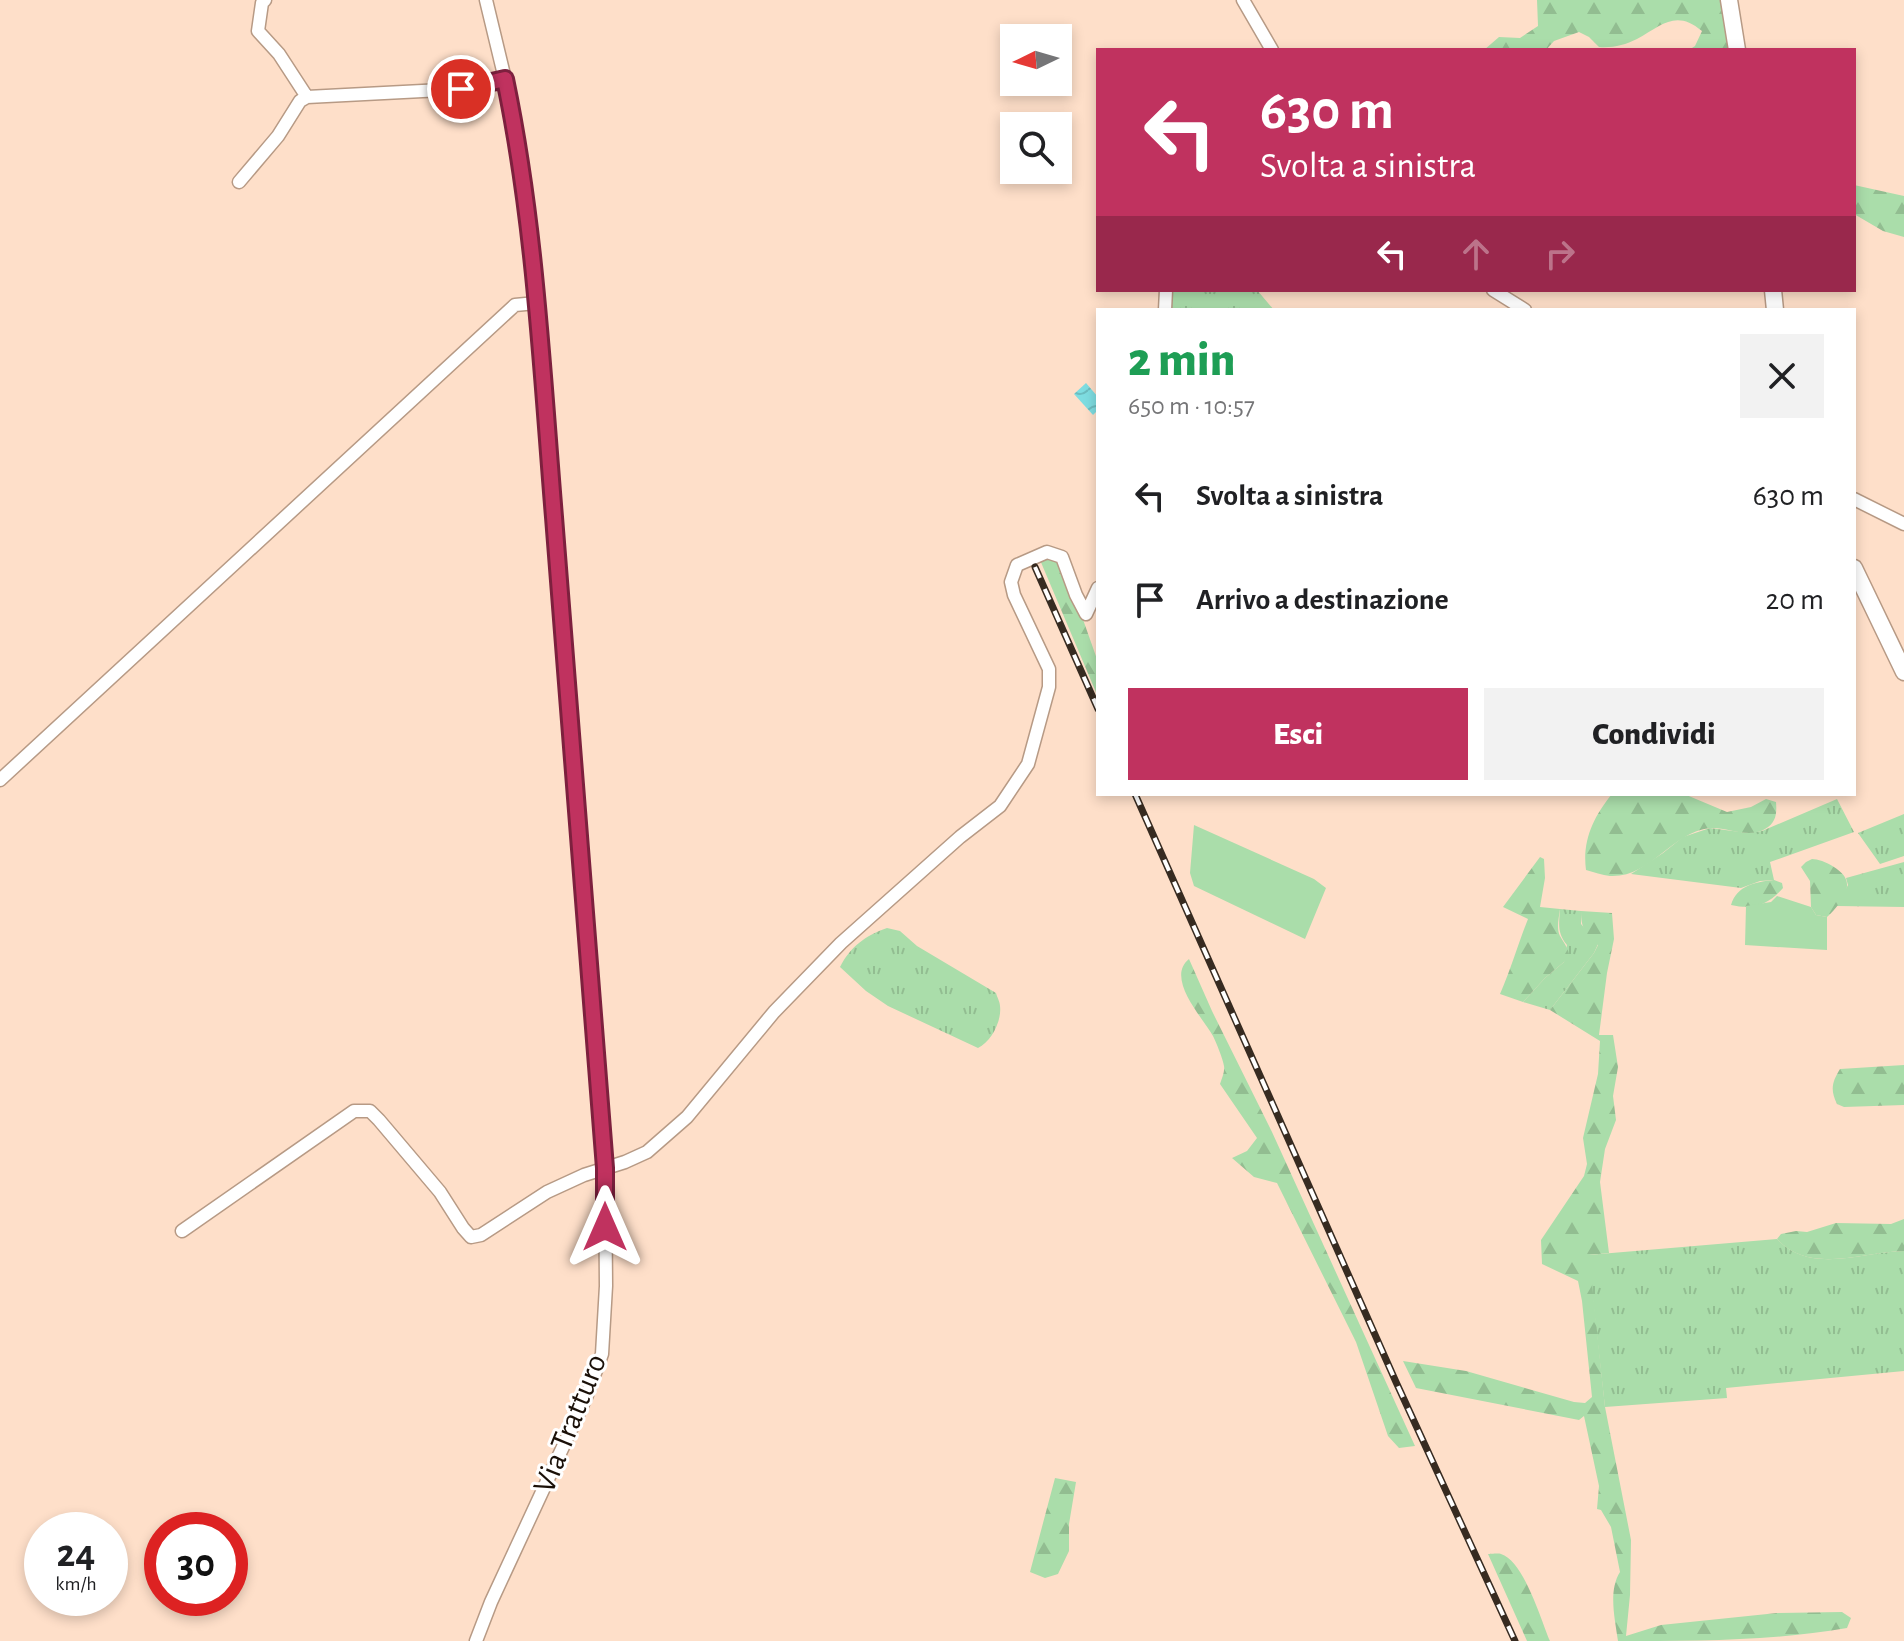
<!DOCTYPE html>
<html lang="it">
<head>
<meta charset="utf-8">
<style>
  :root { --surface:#fff; --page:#f2f2f2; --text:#202124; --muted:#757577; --accent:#c0325f }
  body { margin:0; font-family:"Alegreya Sans",sans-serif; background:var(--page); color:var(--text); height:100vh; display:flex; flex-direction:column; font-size:30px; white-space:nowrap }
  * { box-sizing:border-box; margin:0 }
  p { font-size:26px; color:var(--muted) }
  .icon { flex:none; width:44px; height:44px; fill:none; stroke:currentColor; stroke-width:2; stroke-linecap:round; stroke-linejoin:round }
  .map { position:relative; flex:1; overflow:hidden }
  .panel { position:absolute; left:1096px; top:308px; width:760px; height:488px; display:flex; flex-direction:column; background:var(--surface); border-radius:0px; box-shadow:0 4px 12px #0003 }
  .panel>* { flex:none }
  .top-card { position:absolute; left:1096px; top:48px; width:760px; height:244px; border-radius:0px; box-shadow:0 4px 12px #0003; background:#c0325f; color:#fff; overflow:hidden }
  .needle { width:52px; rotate:265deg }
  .controls { position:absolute; left:1000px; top:24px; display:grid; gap:16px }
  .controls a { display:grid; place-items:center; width:72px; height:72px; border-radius:0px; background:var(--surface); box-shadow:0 4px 12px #0003; font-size:40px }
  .speed { position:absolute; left:24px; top:1512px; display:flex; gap:16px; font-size:40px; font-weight:700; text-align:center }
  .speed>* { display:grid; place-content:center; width:104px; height:104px; border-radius:50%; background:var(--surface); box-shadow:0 4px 12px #0003; line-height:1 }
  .speed small { font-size:20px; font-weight:400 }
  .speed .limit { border:12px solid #d22; background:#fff; color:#111 }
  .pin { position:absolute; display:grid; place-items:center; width:68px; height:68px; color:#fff; margin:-34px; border:4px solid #fff; border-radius:50%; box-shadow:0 2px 8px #0007 }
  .me { position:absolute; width:88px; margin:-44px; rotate:0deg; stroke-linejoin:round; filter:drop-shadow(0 0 6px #0008) }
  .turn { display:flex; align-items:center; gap:28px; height:168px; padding:0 32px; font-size:36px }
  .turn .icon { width:104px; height:104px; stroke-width:2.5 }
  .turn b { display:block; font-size:56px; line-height:68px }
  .lanes { display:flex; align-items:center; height:76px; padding:0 32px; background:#0003; justify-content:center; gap:40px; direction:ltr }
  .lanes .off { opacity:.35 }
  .round { display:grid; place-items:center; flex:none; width:84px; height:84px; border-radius:0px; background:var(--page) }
  .head { display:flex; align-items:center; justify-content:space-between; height:136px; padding:0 32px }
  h1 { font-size:48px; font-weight:800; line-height:60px; color:#1e9e55 }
  .button { display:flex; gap:16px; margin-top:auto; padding:16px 32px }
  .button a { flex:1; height:92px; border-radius:0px; background:var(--accent); color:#fff; font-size:32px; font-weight:800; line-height:92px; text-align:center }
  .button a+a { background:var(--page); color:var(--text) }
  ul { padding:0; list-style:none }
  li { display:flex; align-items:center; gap:24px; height:104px; padding:0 32px }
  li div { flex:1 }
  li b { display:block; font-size:30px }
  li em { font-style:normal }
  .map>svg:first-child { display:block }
  .grass { fill:url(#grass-tufts) }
  .forest { fill:url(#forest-firs) }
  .green { fill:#ada }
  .water { fill:url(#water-waves) }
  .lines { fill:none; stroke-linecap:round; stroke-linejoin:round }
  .minor-casing { stroke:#b79a85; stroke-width:15 }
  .major-casing { stroke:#b79a85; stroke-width:19 }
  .minor { stroke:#fff; stroke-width:12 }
  .major { stroke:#fff; stroke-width:16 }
  .rail-casing { stroke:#372b21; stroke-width:7 }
  .rail { stroke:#fff; stroke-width:4; stroke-dasharray:12; stroke-linecap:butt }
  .route-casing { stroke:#7d203e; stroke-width:20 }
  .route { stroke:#c0325f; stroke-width:14 }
  .labels { text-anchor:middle; stroke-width:6; stroke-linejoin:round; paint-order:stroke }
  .street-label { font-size:32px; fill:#1a1008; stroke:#fff }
</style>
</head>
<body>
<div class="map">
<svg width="1904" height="1641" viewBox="0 0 1904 1641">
  <defs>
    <pattern id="grass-tufts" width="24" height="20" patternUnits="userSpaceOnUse" patternTransform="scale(2)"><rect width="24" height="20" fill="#ada"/><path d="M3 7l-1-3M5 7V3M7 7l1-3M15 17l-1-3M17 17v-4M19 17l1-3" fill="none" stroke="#92bd91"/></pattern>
    <pattern id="forest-firs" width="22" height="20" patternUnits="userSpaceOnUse" patternTransform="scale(2)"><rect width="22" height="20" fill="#ada"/><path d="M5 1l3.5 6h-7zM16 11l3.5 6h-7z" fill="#92bd91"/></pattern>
    <pattern id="water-waves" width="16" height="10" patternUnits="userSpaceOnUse" patternTransform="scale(2)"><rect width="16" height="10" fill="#7edde1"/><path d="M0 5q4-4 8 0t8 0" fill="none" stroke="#6cbdc0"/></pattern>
  </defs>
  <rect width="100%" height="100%" fill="#fedfc9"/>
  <path class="grass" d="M1171,290H1257L1274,310H1168Z
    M1837,799L1854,832L1770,862L1774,880L1760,881L1741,888L1631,874L1663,853L1683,837L1710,828L1748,833L1762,831Z
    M1904,814V856L1880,864L1858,833Z
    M1904,862V907L1837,906L1848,885L1846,878Z
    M1560,909L1581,911V924L1598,944L1594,953L1550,1010L1523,1002L1545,978L1564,962L1567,945C1557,933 1559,924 1560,909Z
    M887,928L900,931L917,946L996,993C997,997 1000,1002 1000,1006C1002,1021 991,1042 978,1048L888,1006L866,991L840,967C851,946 865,936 887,928Z
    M1777,1239C1810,1275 1861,1252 1904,1251V1371L1726,1388L1727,1398L1605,1407L1588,1255Z"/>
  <path class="forest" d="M1537,0H1721L1729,50H1689L1695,46L1702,31C1676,9 1662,25 1637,39C1625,45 1613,48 1599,47L1589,37L1579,32L1554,41L1546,50H1484L1499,37L1520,38L1538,26Z
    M1854,185L1904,196V237L1883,231L1854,214Z
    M1049,554L1061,557L1098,662V697L1040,560Z
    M1612,794H1684L1727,812L1751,807L1766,799L1776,802C1777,814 1776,823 1765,829C1748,839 1728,827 1710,828C1671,832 1651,878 1610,876C1602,875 1594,872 1586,870C1582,840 1594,816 1612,794Z
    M1540,857L1544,859L1545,878L1540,907L1560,909C1559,918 1556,928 1560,936C1564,943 1567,946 1569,954L1564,962L1545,978L1523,1002L1500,994C1511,969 1518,944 1528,919L1503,907Z
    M1812,859C1823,859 1847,871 1847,884C1848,895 1835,910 1827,917L1816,915L1811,907L1810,881L1801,867L1806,862Z
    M1774,880L1782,883L1783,888C1768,905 1754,910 1731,905C1737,885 1756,882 1774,880Z
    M1581,911L1612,913L1614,939L1607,973L1599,1035H1613L1618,1067L1613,1096L1616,1120L1605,1149L1600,1182L1609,1253L1589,1255L1605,1407L1631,1540L1630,1595L1626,1636L1661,1625L1777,1613L1842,1612L1851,1618L1847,1628C1773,1641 1694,1641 1618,1641C1615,1619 1608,1591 1620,1572L1611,1527L1601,1510L1597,1509L1599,1486L1584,1416L1579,1420L1416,1388L1403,1361L1466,1371L1574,1402L1585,1403L1592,1397L1582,1301L1578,1281L1542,1264L1541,1240L1584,1176L1587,1164L1583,1138L1598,1074L1600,1041L1550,1010L1594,953L1598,945C1585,932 1581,929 1581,911Z
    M1189,959L1212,1011L1272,1132L1415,1446L1399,1448L1388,1436L1356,1342L1277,1183L1254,1177L1232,1158L1247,1151L1257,1138L1220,1084C1222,1078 1225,1071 1224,1066C1223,1059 1216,1042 1213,1036C1203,1018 1165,978 1189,959Z
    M1904,1065V1105L1844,1107L1837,1104C1830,1090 1832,1082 1840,1069Z
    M1904,1219V1251C1862,1252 1809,1275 1777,1239L1781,1234L1796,1231L1807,1232L1836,1223L1891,1224Z
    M1055,1478L1076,1482L1069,1524V1551L1058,1574L1045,1578L1030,1572Z
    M1488,1554C1490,1554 1499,1553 1501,1554C1524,1561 1541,1620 1550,1641H1527Z"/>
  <path class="green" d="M1194,825L1314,879L1326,888L1305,939L1194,886L1190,873Z
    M1777,896L1811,907L1816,915L1827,917V950L1745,945L1746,906L1771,902Z"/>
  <path class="water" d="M1086,383L1098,397V410L1093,415L1074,394Z"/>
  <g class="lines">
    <g class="minor-casing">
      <path id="minor" d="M265,0L262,3L258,31L279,54L307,97
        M1243,0L1272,50
        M239,182L278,136L300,101L307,97L461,89L505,79
        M1493,290L1525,310
        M1165,310L1166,290
        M1854,499L1904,524
        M0,780L515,305L536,303
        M182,1231L354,1111H370L379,1120L440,1192L463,1228L471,1237L481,1235L547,1192L584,1175L625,1162L647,1152L687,1117L774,1012L841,943L960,837L1000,806L1028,764L1049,687V669L1014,595L1011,582L1017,565L1047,552L1062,557L1076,595L1086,614L1098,588
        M476,1641L491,1602L587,1395L602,1354L606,1286L605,1168L577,796L536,303L518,142L505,79L486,0"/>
    </g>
    <g class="major-casing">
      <path id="major" d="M1729,0L1737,50
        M1773,290L1775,310
        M1854,568L1904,672"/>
    </g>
    <use href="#minor" class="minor"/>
    <use href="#major" class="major"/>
    <g class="rail-casing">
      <path id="rail" d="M1035,567L1098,709
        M1135,794L1396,1382L1515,1641"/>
    </g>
    <use href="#rail" class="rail"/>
  </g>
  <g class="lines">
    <g class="route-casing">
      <path id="route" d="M461,89L505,79C535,223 542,371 554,517C571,734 588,951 605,1168V1227"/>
    </g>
    <use href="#route" class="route"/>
  </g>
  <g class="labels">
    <g class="street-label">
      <text transform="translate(569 1423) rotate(-68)" y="11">Via Tratturo</text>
    </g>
  </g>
</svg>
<div class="controls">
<a><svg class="needle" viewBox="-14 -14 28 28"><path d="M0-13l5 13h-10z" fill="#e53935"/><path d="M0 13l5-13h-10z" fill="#757577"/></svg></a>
<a><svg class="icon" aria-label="search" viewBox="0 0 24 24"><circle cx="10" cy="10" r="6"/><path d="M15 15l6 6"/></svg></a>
</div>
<div class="speed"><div>24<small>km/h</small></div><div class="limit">30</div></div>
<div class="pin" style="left:461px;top:89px;background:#d93025"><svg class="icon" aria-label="arrive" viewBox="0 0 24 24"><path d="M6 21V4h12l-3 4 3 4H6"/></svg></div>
<svg class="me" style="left:605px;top:1227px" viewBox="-20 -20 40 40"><path d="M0-17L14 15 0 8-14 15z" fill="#c0325f" stroke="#fff" stroke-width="4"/></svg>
<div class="top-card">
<div class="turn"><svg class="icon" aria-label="left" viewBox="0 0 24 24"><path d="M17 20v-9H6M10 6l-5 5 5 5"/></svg><div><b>630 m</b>Svolta a sinistra</div></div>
<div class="lanes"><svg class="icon" aria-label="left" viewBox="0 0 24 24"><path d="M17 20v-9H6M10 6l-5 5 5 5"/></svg><svg class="icon off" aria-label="ahead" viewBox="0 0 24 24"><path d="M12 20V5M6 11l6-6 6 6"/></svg><svg class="icon off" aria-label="right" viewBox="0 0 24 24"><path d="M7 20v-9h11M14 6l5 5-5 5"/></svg></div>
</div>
<section class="panel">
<div class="head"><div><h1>2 min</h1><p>650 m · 10:57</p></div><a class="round"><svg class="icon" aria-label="close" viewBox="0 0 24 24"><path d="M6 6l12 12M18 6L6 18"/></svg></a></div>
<ul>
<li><svg class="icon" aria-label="left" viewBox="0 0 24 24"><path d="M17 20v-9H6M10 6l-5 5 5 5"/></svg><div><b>Svolta a sinistra</b></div><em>630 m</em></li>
<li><svg class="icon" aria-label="arrive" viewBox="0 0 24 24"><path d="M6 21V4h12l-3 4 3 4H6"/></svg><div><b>Arrivo a destinazione</b></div><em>20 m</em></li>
</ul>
<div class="button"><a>Esci</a><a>Condividi</a></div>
</section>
</div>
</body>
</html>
